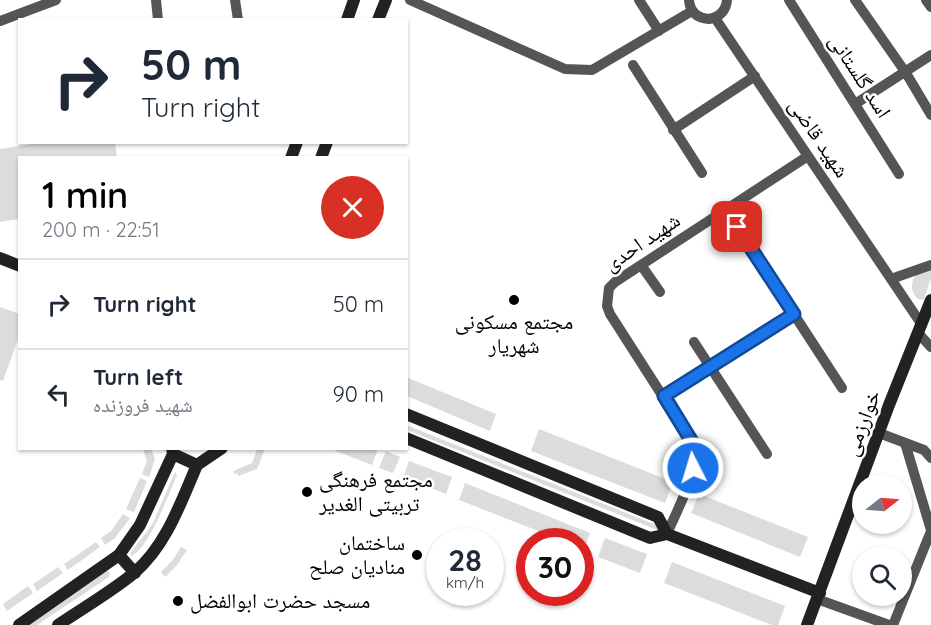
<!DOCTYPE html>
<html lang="en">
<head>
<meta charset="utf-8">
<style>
  :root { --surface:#fff; --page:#f2f2f3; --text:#1f2937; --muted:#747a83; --line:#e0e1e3; --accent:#000 }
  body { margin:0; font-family:Quicksand,"Noto Naskh Arabic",sans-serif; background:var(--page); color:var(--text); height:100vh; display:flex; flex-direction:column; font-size:22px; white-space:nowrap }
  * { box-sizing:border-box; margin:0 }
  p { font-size:20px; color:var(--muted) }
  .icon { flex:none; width:33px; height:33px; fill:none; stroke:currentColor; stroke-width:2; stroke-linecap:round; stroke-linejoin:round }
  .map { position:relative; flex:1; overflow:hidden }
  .side { position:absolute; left:18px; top:156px; width:390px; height:294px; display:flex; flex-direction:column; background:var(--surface); border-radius:0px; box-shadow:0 2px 4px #0004 }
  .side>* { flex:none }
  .hud { position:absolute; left:18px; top:18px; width:390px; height:126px; border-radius:0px; box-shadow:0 2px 4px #0004; background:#fff; color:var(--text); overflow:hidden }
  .needle { width:39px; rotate:73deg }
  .buttons { position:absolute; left:852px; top:474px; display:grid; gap:12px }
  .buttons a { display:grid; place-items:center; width:60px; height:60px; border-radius:50%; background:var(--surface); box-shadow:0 2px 4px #0004; font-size:30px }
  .speed { position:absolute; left:426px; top:528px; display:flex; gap:12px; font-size:30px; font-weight:700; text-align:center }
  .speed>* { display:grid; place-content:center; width:78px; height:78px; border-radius:50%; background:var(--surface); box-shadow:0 2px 4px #0004; line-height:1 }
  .speed small { font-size:15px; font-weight:400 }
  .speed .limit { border:9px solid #d22; background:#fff; color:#111 }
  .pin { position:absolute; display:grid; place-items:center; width:51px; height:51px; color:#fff; margin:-26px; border-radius:12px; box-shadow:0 3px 9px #0006 }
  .me { position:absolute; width:66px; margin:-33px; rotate:355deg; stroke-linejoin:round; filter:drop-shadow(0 0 4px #0008) }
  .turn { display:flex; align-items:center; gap:21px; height:126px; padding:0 24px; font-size:27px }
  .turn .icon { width:78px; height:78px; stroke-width:2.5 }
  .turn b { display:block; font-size:42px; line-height:51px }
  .round { display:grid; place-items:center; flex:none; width:63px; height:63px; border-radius:32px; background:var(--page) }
  .summary { display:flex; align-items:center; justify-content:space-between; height:102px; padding:0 24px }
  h1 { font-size:36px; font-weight:600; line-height:45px; color:var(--accent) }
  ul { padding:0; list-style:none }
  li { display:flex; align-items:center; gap:18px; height:90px; padding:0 24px; border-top:2px solid var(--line) }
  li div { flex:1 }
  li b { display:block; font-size:22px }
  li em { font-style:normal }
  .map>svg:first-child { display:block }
  .green { fill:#dcdcdc }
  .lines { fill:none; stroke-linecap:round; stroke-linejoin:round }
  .street { stroke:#555; stroke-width:10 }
  .secondary { stroke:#222; stroke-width:12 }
  .route-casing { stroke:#114b97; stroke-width:15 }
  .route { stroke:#1a73e8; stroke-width:10 }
  .poi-dot { fill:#000; stroke:#fff; stroke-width:2 }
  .labels { text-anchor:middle; stroke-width:5; stroke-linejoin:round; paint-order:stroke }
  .street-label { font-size:21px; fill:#000; stroke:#fff }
  .poi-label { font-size:21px; fill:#000; stroke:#fff; text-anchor:start }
</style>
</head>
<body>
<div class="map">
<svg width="931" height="625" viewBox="0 0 931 625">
  <rect width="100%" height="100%" fill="#fff"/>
  <path class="green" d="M45,142L115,143L117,157L20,158L19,219L0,222V149Z
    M931,269V278L924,299L920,300C911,295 909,282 917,274C921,271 926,270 931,269Z
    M0,307L20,314L19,337L3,381L0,380Z
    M406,377L496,414L490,431L407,396Z
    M406,425L659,526L660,531L407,430Z
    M539,429L673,482L665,503L531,451Z
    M143,449H151L155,459L149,477L142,474L147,461Z
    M257,449H265L257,469L238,476L237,473L234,474L233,471L252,463Z
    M331,449L378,448V449L372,465Z
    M386,451L400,457L393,473L379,468Z
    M409,461L452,477L446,494L403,477Z
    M175,472L177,475C169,493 149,549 131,556L130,553L152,525Z
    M140,478L147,481L134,512L126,509Z
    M465,483L590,533L584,550L581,548L580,542L564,541L459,500Z
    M699,494L808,537L800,557L691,513Z
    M123,514L130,518L115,538L105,545L101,538L111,531Z
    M605,538L647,554L640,573L598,557Z
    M96,542L100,547L68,570L64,564Z
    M181,547L187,550L177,565L165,577L161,572L172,561Z
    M672,562L785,606L778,625H772L664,583Z
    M58,567L63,573L37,591L33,584Z
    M106,570L110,573L109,577L37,625H25Z
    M28,586L33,593L7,611L3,604Z"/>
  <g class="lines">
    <path class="street" d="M156,0L158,20
      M235,0L238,20
      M410,0L565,69L592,70L692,11
      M639,0L659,31
      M689,0C690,12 697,18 709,19C719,17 726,11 727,0
      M789,0L899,174
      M855,0L906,73L931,115
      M926,0L931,7
      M715,18L922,325
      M0,21L56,0
      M633,65L702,173
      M855,104L931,55
      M673,130L755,76
      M726,210L842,388
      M641,265L660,292
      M891,279L931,265
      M918,333L931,347
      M694,342L767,454
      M664,396L794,314
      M879,433L924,450L931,458
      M905,443L931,530
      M667,534C676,512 701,467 694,445L610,314L607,306L609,288L615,282L808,156
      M817,599L889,625
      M893,625L931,531"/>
    <path class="secondary" d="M347,20L354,0
      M378,20L386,0
      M291,158L297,142
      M321,158L327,142
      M0,258L20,266
      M406,414L658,517L667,534
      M406,438L650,538L667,534L820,593
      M172,448L173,454L197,465L222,448
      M119,555L135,573
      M19,625L119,555L140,525L173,454
      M58,625C83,608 111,592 134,573C166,546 181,502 197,465
      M807,625L889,405L931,300"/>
  </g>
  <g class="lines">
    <g class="route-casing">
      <path id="route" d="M693,468L697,453L694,445L664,396L794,314L737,227"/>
    </g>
    <use href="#route" class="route"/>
  </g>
  <g class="poi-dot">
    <circle cx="514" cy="300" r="6"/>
    <circle cx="307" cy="492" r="6"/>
    <circle cx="417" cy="555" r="6"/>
    <circle cx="178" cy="601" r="6"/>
  </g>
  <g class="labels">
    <g class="street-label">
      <text transform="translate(860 76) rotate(57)" y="7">اسد گلستانی</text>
      <text transform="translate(819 138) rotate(56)" y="7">شهید قاضی</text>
      <text transform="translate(642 242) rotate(-34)" y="7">شهید احدی</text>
      <text transform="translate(862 423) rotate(-69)" y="7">خوارزمی</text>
    </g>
    <g class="poi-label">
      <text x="514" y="329" text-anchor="middle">مجتمع مسکونی<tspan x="514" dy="24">شهریار</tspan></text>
      <text x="319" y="487">مجتمع فرهنگی<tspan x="319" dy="24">تربیتی الغدیر</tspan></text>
      <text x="405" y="550" text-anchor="end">ساختمان<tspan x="405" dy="24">منادیان صلح</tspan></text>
      <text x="190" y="608">مسجد حضرت ابوالفضل</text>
    </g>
  </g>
</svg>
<div class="buttons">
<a><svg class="needle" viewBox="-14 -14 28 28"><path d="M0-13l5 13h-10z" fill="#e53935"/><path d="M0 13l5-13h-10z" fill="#747a83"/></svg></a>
<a><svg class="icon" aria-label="search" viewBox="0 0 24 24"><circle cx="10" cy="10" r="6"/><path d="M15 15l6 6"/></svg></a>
</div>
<div class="speed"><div>28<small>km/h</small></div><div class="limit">30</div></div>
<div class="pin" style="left:737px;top:227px;background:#d93025"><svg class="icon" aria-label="arrive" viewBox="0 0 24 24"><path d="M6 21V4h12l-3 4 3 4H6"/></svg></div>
<svg class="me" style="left:693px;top:468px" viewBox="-20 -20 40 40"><circle r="17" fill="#1a73e8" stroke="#fff" stroke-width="3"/><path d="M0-11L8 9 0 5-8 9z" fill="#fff"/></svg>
<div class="hud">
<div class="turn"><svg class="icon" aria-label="right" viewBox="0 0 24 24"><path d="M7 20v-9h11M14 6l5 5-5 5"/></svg><div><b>50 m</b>Turn right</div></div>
</div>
<section class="side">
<div class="summary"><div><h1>1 min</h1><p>200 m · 22:51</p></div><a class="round" style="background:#d93025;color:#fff"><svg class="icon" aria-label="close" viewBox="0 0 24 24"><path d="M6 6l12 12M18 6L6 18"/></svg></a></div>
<ul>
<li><svg class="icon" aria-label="right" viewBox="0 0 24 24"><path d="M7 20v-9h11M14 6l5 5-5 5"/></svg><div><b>Turn right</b></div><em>50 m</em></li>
<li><svg class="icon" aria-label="left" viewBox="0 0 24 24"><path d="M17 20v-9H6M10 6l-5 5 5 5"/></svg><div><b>Turn left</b><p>شهید فروزنده</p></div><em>90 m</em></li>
</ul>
</section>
</div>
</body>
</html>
